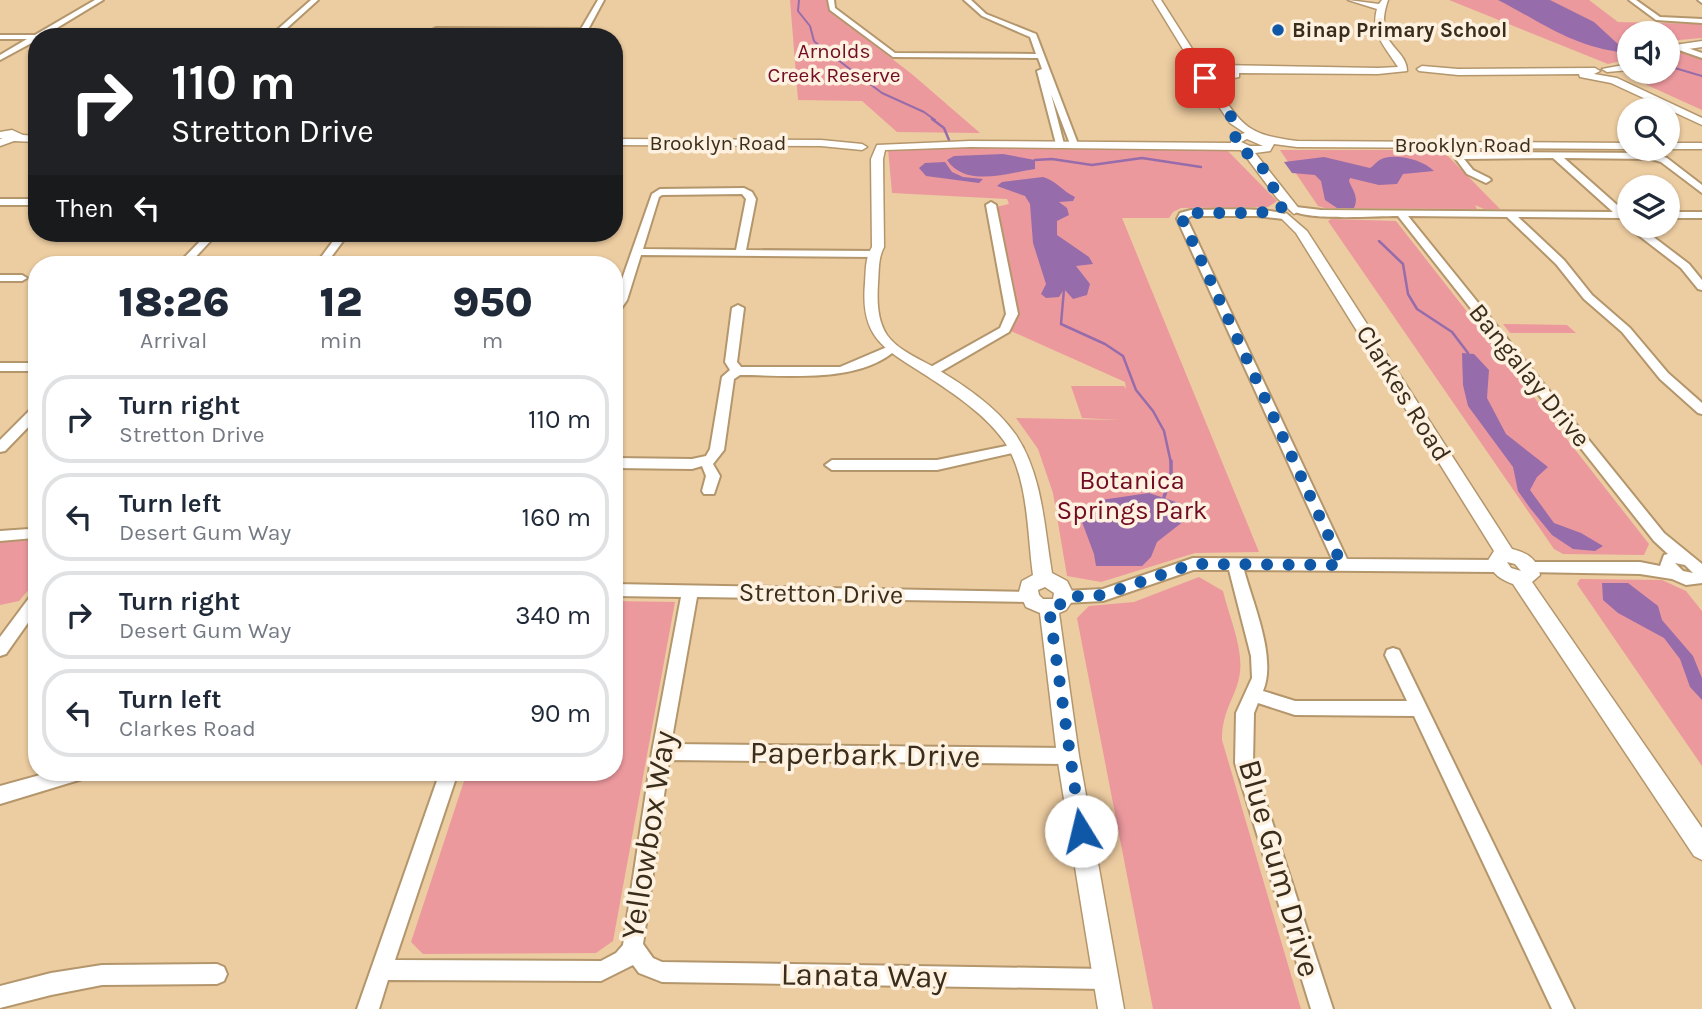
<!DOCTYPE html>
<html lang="en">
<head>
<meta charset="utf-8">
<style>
  :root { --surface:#fff; --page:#f2f2f3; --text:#1f2937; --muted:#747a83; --line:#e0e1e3 }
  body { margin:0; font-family:Karla,sans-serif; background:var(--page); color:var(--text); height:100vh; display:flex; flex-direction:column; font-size:26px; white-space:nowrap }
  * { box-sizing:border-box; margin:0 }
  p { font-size:23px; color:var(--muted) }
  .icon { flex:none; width:38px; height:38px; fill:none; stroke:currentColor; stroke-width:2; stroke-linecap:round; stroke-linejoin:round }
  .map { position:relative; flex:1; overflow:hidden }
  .details { position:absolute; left:28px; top:256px; width:595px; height:525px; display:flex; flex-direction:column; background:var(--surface); border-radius:28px; box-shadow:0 2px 5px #0004 }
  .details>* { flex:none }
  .banner { position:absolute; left:28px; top:28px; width:595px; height:214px; border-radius:28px; box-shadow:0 2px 5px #0004; background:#202124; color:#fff; overflow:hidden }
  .buttons { position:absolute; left:1617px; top:21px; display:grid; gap:14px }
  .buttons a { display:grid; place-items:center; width:63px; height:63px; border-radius:50%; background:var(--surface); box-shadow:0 2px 5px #0004; font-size:35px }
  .pin { position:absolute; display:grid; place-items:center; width:60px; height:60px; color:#fff; margin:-30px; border-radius:14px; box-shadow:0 4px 10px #0006 }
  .me { position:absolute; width:77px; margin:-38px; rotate:351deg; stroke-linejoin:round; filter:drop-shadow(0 0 5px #0008) }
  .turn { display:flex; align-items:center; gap:24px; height:147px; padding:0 28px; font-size:32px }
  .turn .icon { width:91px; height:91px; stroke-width:2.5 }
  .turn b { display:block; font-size:49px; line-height:60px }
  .then { display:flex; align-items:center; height:66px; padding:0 28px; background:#0003; gap:14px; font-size:26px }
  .eta { display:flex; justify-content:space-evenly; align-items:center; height:119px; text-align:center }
  .eta b { font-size:42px; font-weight:800; line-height:49px }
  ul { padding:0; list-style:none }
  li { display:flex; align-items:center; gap:21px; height:88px; margin:0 14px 10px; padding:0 14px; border:4px solid var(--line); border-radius:28px }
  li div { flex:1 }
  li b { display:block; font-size:26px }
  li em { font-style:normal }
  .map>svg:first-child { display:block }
  .green { fill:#ec999e }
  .water { fill:#976caa }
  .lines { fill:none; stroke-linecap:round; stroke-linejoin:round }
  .stream-far2 { stroke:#976caa; stroke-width:2 }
  .stream-far1 { stroke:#976caa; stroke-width:2.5 }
  .stream { stroke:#976caa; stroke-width:3.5 }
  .minor-casing { stroke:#b4966c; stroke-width:4 }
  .tertiary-casing { stroke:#b4966c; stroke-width:3 }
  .minor { fill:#fff; fill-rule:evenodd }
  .tertiary { fill:#fff; fill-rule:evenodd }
  .route { stroke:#0f57a7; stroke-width:12; stroke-dasharray:0 21.6 }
  .poi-dot { fill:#0f57a7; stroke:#fef1df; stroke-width:2.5 }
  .labels { text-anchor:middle; stroke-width:7; stroke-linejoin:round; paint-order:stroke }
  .far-poi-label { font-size:21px; font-weight:bold; fill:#3a2d1c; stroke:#fef1df; text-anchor:start }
  .far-park-label { font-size:21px; fill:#720c25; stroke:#fef1df }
  .far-street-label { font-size:21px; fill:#3a2d1c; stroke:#fef1df }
  .street-label { font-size:26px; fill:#3a2d1c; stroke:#fef1df }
  .park-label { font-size:26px; fill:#720c25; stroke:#fef1df }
  .near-street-label { font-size:32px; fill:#3a2d1c; stroke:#fef1df }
</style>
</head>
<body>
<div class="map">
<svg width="1702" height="1009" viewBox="0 0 1702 1009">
  <rect width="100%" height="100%" fill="#eccca1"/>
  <path class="green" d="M790,0H828L829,10L913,75L980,133L897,132L862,101L798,100Z
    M1449,0H1589L1618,22L1702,24V38L1668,41V33H1629V59L1608,64Z
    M1682,52L1702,59V110L1647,85L1635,75L1642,72H1668V61Z
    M898,145H1222L1277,201L1268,207L1181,208L1173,212L1169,218H1122L1259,552L1195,553L1101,582L1067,576L1053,493L1038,449L1016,418L1120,420L1082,418L1071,386H1124L1126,389L1125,382L1004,328L1016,314L996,207L1009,204L1007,199L892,193L888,149Z
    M1280,150H1442L1500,209H1484L1475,205L1477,209L1324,208L1318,206Z
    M1331,219L1396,221L1649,544L1644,555L1563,554L1554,549L1328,221Z
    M1503,324L1567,325L1576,333H1510Z
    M37,530V580L19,601L0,605V540L31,538Z
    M1199,577L1223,591C1229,616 1243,647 1240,672C1237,697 1222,708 1222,740L1301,1009H1153L1077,618L1089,606L1134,602Z
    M1580,579L1662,580L1686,591L1702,611V766L1577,584Z
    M614,601L675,602L613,941L596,953L423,954L411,942L467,772H614Z"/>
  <path class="water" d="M1498,0H1550L1594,22L1619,45L1618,52C1568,44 1541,22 1498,0Z
    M1003,154L1035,160V169C1006,173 966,188 947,160L954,156Z
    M1324,157L1370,168C1375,165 1377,160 1384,158C1399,154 1423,160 1434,171L1403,174L1397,184L1379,185L1350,178L1349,181C1353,191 1359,197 1354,208H1337L1325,200L1321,181L1315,175L1292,173L1284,162Z
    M945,162L952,172L963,177L983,179L979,183L926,176L919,168L925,163Z
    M1043,177C1057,181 1062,191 1075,197L1073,201L1059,202L1067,208L1069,215L1057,221V235L1089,257L1093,264L1076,266L1090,284L1087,295L1073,299L1064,289L1059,297L1046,298L1041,294L1046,284L1033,243L1030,204L1025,196L997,186L1002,182Z
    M1462,353L1474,354L1489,370L1487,398L1506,434L1548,467L1537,477L1530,490L1554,523L1581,533L1603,546L1595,551L1573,549L1552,535L1530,508L1518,491L1513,467L1468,406L1463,385Z
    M1149,493L1182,504L1189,517L1157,542L1151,557L1142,566H1096L1094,554L1082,522L1101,500Z
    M1602,583H1628L1658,606L1662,620L1693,656L1702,678V700L1690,687L1680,659L1664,638L1618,613L1603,600Z"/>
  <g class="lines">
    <path class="stream-far2" d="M799,0L798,11L810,26L814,41L822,48L882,93L924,112L935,120
      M1615,49L1629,54
      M1668,66L1702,76"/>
    <path class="stream-far1" d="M932,119L944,128L949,140
      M1035,160L1052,159L1092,165L1142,158L1201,167
      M1379,241L1403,264L1408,294L1417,309L1452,332L1468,353
      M1064,289L1061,324L1105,344L1123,356L1136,390L1153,411L1164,431L1171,463"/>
    <path class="stream" d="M1164,497L1171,476V461"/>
    <g class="minor-casing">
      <path id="minor" d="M95,0H103L42,37H37V40L0,60V55L27,39H0V35H35Z
        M311,0H318L277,37H269Z
        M598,0H604L584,37H577L579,33L436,32L432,30L436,28L581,29Z
        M828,0H834L835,8L895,53L1036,54L1030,37L982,16L964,0H971L986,14L1036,34L1078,144L1074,147L1070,144L1051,94L1064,144L1060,147L1056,144L1037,71L1042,69L1038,58L893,57L830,10Z
        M1629,0H1636L1660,17L1702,19V23L1656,20Z
        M1698,0H1702V3Z
        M1679,45L1702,53V58L1676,49L1675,47Z
        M1465,152L1652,153L1667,158L1702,185V193L1661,162L1651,159L1564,158L1625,212H1629V220L1620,218L1518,217L1564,260L1592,295L1630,328L1668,373L1702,403V414L1698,413L1660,379L1622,332L1584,299L1556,264L1507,217L1408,216L1664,533L1702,564V583L1686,585L1672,579L1640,574L1526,572L1524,568L1526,564L1531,562H1640L1660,566L1664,555L1668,554L1654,541L1398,216C1374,216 1308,221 1291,210L1296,207L1321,210L1613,212L1553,158L1464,159L1473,170L1489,178L1491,180L1486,183L1467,174L1455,158ZM1675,563L1685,565L1693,573L1683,571Z
        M744,188L752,192L756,199L746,250L874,251L879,254L874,257L641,255L627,300L618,313L614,314V302L652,194L660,189ZM742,194L746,199L736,250L643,249L659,197L662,195Z
        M0,199H37V205H0Z
        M991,202L996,205L1018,314L1009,332L935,375H927L925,372L927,369L1000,328L1006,314L986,205Z
        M1191,210C1213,210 1272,206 1289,216L1284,219L1257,216H1191L1187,219L1347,559L1497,560L1502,562L1504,566L1502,570L1497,572L1244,570C1253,604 1277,658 1263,691L1295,701H1407L1385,655L1387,650L1393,648L1399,650L1574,1009H1552L1414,716L1295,715L1258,703L1254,713L1253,763L1333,1009H1311L1235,763L1236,713L1252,678L1251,656L1229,570H1193L1103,601L1065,603L1060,601L1057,597L1060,593L1065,591L1103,589L1193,558L1332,559L1177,219L1180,213Z
        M1668,212H1702V218H1668Z
        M1629,224L1639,226L1689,264L1702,280V290L1698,289L1681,268L1629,228Z
        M208,233H218L189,264H178Z
        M339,233H349L326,264H316Z
        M0,275H22L27,278L22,281H0Z
        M738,305L744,308L737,362L741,367H840L887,347H895L897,349C859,384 788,375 740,375L734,379L724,450L713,464L720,476L714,494H704L702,491L706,476L702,466L692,469L614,468V458L692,459L706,456L710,449L722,377L730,370L725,362L732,308Z
        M0,363H37V371H0Z
        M37,406V418L5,451L0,452V440L33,407Z
        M1016,444L1021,445L1023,448L1021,451L937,470H832L825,465L832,460H937Z
        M29,529L34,530L36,534L34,538L0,541V531Z
        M614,584L1033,592L1036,596L1033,600L1028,602L697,597L671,744L1068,748L1074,750L1077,756L1074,762L1068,764L669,760L643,944L653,958L662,962L1105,969L1112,972L1115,979L1112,986L1105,989L662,982L639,973L633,965L601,981L388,980L379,1009H357L440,772H458L395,960L601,961L616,953L623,945L652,752L681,597L614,596Z
        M37,592V610L6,654L0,656V637L32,594Z
        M51,772H88L85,778L79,780L0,804V786Z
        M217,964L224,967L227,974L224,981L217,984L102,985L51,995L0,1008V986L51,973L102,965Z"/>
    </g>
    <g class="tertiary-casing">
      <path id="tertiary" d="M1153,0H1161L1196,55L1217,65L1378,68L1398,67C1386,48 1370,33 1377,9L1348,0L1379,4L1382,0H1388C1372,46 1407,47 1407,71L1378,74L1239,73V77L1219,81L1216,87C1243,127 1248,135 1297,141L1629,143L1631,149L1297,147L1274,144L1270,151L1255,153L1300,210L1294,214L1277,198L1241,150L970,147L885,150L883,159L884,247C878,258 879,271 878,283C877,300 877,320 887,335C897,349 915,357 930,365C961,383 996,406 1016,435C1043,476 1044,527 1052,573L1067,581L1075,597L1066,610L1059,613L1079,756L1124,1009H1098L1057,756L1040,613L1026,607L1019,592L1022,581L1033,575C1027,533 1029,478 1004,441C985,414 954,394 927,376C885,349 860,339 865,283C866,271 865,258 872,247L871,159L877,145L970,141L1231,143L1232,137L1245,133L1230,123L1201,80L1233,73C1218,71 1206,67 1194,67ZM1247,139L1263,146H1250L1241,142ZM1045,587L1054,593L1053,599H1043L1039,595L1038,590Z
        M1702,41V47L1668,52V46Z
        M1629,64V70L1607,72L1602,69Z
        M1422,66L1458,69L1595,68L1600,71L1594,74L1617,78L1702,118V125L1611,83L1580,77L1579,74L1458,75L1419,71L1417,69Z
        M12,130L23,135L37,136V142L14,141L0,146V139L3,138H0V132Z
        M614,139L821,140L862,144L867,147L862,150L821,146L614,145Z
        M1668,143H1702V149H1666Z
        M1286,213L1307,231L1512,549C1527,553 1537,558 1540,575L1532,582L1702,828V860L1694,856L1513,584C1500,579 1494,575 1487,562L1494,551L1296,233L1280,217ZM1507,562L1515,564L1521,571L1511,568Z"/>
    </g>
    <use href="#minor" class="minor"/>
    <use href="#tertiary" class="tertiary"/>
  </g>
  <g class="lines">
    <path class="route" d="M1081,831L1049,608L1059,606L1065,597L1103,595L1193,564L1342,565L1182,219L1183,215L1191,213H1257L1282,209L1277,194L1262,167L1236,143L1234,121L1205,78"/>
  </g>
  <circle class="poi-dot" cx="1278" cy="30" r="7"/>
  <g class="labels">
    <g class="far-poi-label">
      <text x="1292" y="37">Binap Primary School</text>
    </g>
    <g class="far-park-label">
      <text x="834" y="58">Arnolds<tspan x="834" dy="24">Creek Reserve</tspan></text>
    </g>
    <g class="far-street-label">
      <text x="718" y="150">Brooklyn Road</text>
      <text x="1463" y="152">Brooklyn Road</text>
    </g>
    <g class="street-label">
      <text transform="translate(1530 375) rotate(51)" y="9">Bangalay Drive</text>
      <text transform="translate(1404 393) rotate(58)" y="9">Clarkes Road</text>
      <text transform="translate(821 593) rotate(1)" y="9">Stretton Drive</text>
    </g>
    <g class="park-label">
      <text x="1132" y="489">Botanica<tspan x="1132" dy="30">Springs Park</tspan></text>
    </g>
    <g class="near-street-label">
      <text transform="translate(865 754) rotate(1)" y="11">Paperbark Drive</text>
      <text transform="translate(648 835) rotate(-81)" y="11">Yellowbox Way</text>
      <text transform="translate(1280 868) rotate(74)" y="11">Blue Gum Drive</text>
      <text transform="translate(864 975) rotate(1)" y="11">Lanata Way</text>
    </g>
  </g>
</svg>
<div class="buttons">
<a><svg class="icon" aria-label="sound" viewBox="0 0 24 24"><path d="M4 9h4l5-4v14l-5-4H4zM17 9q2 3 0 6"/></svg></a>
<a><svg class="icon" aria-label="search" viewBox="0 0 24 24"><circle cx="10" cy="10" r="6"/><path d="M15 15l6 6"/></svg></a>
<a><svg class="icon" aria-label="layers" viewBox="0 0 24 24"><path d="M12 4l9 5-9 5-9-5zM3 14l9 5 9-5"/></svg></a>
</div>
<div class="pin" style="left:1205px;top:78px;background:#d93025"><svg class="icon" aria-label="arrive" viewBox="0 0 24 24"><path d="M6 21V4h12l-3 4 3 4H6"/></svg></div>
<svg class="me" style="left:1081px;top:831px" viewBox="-20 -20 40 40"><circle r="19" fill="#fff"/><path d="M0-13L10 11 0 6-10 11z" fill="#0f57a7"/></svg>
<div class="banner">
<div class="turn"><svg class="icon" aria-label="right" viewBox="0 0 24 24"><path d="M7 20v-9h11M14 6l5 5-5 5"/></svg><div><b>110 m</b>Stretton Drive</div></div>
<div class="then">Then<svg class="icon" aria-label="left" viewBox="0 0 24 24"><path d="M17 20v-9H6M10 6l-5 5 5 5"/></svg></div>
</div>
<section class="details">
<div class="eta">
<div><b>18:26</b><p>Arrival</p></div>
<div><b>12</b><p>min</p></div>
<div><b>950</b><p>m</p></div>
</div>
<ul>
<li><svg class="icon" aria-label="right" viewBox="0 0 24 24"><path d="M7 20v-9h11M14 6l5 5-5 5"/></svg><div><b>Turn right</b><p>Stretton Drive</p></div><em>110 m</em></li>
<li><svg class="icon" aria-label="left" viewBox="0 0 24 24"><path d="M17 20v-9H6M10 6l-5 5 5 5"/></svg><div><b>Turn left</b><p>Desert Gum Way</p></div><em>160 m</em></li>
<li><svg class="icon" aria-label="right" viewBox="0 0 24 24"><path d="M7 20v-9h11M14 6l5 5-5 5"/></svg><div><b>Turn right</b><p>Desert Gum Way</p></div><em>340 m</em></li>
<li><svg class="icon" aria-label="left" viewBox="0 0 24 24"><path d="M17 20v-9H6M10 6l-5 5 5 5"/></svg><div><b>Turn left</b><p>Clarkes Road</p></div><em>90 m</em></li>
</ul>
</section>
</div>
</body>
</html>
